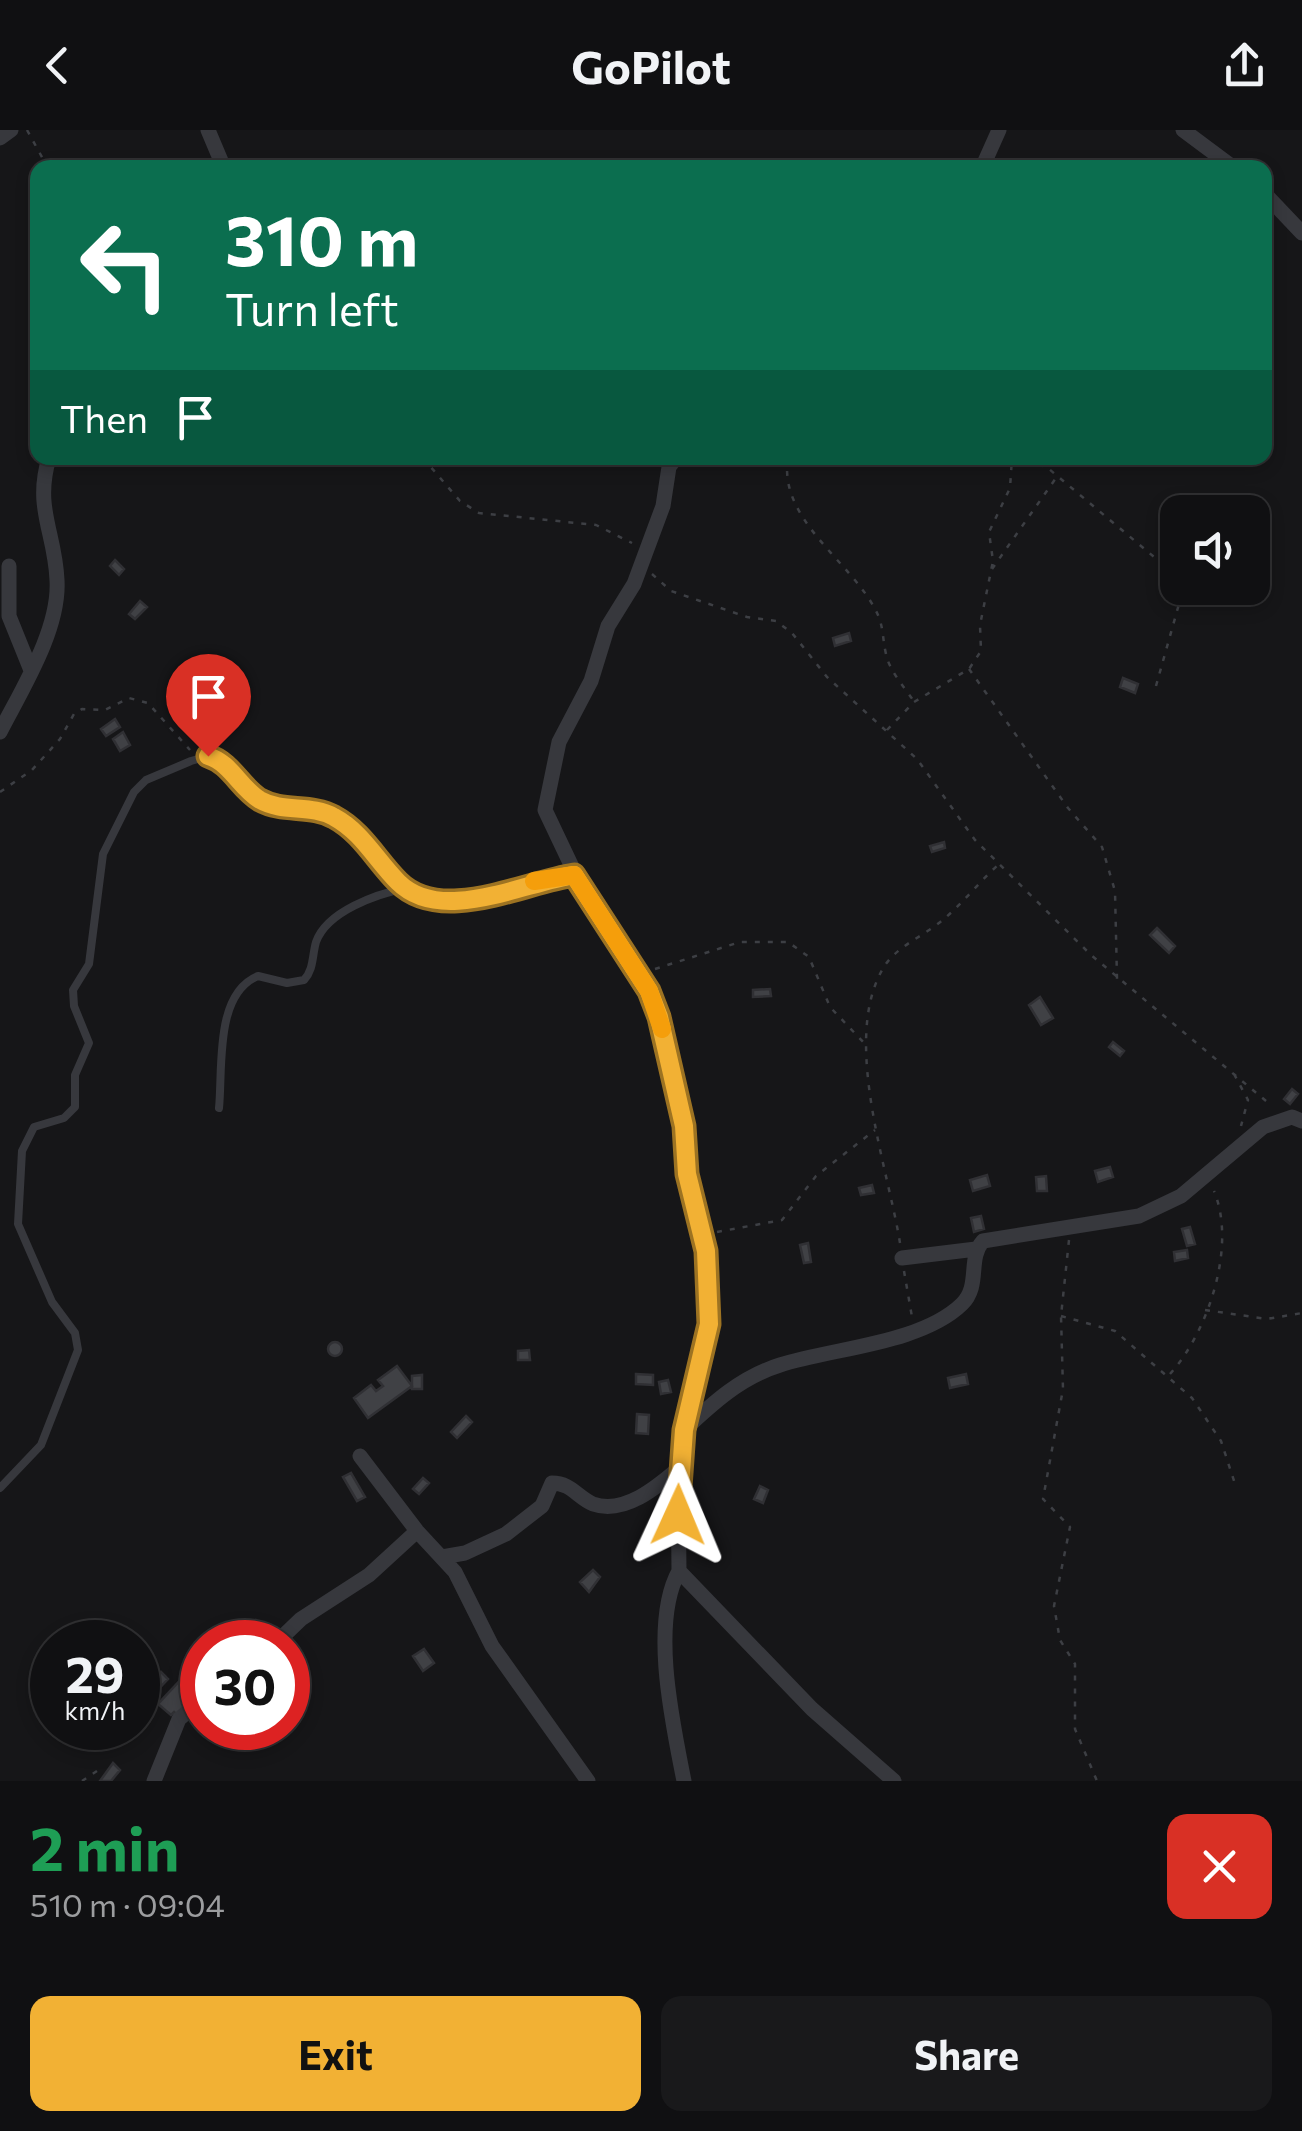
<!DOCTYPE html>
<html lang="en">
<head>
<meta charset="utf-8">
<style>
  :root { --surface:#101012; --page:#19191b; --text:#f1f3f6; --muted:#9c9d9f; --line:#303032; --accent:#f2b134 }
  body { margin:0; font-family:Commissioner,sans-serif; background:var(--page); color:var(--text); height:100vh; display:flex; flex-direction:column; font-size:38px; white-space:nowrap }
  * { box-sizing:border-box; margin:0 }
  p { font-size:32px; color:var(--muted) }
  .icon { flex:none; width:55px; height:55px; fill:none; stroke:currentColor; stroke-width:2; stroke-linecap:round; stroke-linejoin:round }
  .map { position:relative; height:1651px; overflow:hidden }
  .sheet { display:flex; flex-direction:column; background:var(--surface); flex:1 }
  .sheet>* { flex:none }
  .guide { position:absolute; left:30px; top:30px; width:1242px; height:305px; border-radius:20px; box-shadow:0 5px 15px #0003,0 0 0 2px var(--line); background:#0b6e4f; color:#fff; overflow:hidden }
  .fabs { position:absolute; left:1160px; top:365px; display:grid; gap:20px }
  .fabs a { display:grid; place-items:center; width:110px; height:110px; border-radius:20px; background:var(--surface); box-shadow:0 5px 15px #0003,0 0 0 2px var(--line); font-size:50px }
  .speed { position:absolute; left:30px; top:1490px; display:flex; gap:20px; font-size:50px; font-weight:700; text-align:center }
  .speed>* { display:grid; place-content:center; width:130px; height:130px; border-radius:50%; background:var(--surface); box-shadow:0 5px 15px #0003,0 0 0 2px var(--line); line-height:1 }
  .speed small { font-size:25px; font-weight:400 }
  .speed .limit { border:15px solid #d22; background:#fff; color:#111 }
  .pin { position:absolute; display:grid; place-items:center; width:85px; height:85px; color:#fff; margin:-102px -42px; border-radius:50% 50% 50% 0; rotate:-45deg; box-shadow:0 0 10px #0007 }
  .pin .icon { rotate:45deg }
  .me { position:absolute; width:110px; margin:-55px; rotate:1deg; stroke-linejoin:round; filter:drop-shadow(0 0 8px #0008) }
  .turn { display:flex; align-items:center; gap:35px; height:210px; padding:0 30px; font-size:45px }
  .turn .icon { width:130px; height:130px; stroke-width:2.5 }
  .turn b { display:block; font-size:70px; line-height:85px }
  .then { display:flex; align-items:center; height:95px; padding:0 30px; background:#0003; gap:20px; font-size:38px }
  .round { display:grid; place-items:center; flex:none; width:105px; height:105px; border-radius:20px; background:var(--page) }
  .headline { display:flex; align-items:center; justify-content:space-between; height:170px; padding:0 30px }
  h1 { font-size:60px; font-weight:700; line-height:75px; color:#1e9e55 }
  .cta { display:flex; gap:20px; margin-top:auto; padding:20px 30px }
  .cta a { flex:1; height:115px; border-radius:20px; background:var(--accent); color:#111; font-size:40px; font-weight:700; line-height:115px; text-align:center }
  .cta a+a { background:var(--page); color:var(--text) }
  header { display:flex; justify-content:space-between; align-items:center; height:130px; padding:0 30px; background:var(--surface); font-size:45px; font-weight:700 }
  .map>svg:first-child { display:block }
  .building { fill:#404145; stroke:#303034; stroke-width:2.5 }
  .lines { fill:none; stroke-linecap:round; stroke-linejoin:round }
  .path { stroke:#3d3f44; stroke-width:2.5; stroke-dasharray:5 8; stroke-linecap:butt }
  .service { stroke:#37383d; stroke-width:8 }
  .minor { stroke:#37383d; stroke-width:15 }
  .route-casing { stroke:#9d7322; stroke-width:25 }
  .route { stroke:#f2b134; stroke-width:18 }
  .slow { stroke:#f59e0b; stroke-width:18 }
</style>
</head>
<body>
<header><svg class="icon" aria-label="back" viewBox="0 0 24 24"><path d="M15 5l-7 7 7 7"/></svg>GoPilot<svg class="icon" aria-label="share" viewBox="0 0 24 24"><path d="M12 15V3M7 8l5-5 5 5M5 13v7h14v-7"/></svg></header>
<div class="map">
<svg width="1302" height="1651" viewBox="0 0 1302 1651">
  <rect width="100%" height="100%" fill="#161618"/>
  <path class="building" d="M115,430L124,439L119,445L110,436Z
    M140,471L147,477L135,489L129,484Z
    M849,503L851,511L835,516L833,508Z
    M1123,548L1138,554L1135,563L1120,557Z
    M115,589L120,597L106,606L101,599Z
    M123,602L130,615L120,621L113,609Z
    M944,712L945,718L932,722L930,716Z
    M1157,798L1175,816L1169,823L1150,805Z
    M770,859L771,866L753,867V860Z
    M1040,867L1053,888L1041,895L1029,875Z
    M1113,912L1124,921L1120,926L1109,917Z
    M1292,959L1298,964L1290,974L1284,969Z
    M1110,1037L1113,1047L1098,1052L1095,1041Z
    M987,1045L990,1056L973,1061L970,1050Z
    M1046,1046L1047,1061H1037L1036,1047Z
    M872,1055L874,1063L861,1065L859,1058Z
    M981,1086L984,1099L974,1102L971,1088Z
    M1190,1097L1195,1114L1187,1116L1182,1099Z
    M808,1113L811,1132L804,1133L800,1115Z
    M1187,1120L1188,1128L1175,1131L1174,1122Z
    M328 1219a7 7 0 1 1 14 0a7 7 0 1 1-14 0Z
    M529,1220L530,1230H518V1221Z
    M397,1236L412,1256L368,1288L354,1268L371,1255L376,1261L383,1256L378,1250Z
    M636,1244L653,1245V1255L636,1254Z
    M966,1244L968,1254L950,1258L948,1248Z
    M422,1245V1259H412V1246Z
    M668,1250L671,1262L661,1264L659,1252Z
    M637,1284L649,1285L648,1304L636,1303Z
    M466,1286L472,1292L457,1308L451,1302Z
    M351,1343L365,1367L357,1371L343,1347Z
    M423,1348L429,1353L419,1364L413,1359Z
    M760,1356L768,1360L763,1373L754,1369Z
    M593,1440L600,1447L589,1462L580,1452Z
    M424,1519L434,1533L423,1541L413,1526Z
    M161,1542L168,1549L150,1568L143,1561Z
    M186,1544L199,1556L178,1586L174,1582L171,1585L158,1574Z
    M113,1633L120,1640L111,1651H100Z"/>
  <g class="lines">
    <path class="path" d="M27,0L48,38
      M423,328L460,371L479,383L596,395L632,413
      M788,328C778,389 850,431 875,479C884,495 882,507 886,524C889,540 904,557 913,570
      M1027,328L1049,339L1178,447
      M992,439L1056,348
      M652,444L671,461L747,487L776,491L792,503L827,547L917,629L975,710L1091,825L1272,976
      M1219,458L1250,465
      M969,539L1068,678L1102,717L1115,761L1117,849
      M1156,556L1179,474L1170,443
      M887,600L914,572L969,539L981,521L980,495L993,431L989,402L1010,358L1012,328
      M0,662L32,640L60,609L74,584L82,579L105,580L129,568L148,573L190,620
      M655,839L740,812H788L809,827L830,877L866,915
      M1234,944L1248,970L1241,996
      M717,1102L782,1090L816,1046L875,1000
      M1069,1110L1061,1186L1063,1259L1043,1369L1070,1397L1054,1476L1060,1510L1075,1534V1599L1097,1651
      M900,1113C888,1038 843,914 881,842C894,816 924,807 945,788C964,772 980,751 999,734
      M904,1141L912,1187
      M1205,1180L1267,1189L1302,1183
      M1061,1186L1115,1201L1192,1268L1221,1311L1236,1357
      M1170,1244C1208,1202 1237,1116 1214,1061
      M82,1651L103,1637"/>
    <path class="service" d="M219,978C223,939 214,864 258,846L287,853L304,850C314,839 312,826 316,812C327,781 377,764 406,758
      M0,1358L41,1315L78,1220L75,1203L52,1172L18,1094L22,1021L34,997L64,988L75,977V945L89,913L74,876L73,860L89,834L103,724L134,662L146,650L191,631L208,626L218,629L260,670L319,679L338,689L406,758L454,774L574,745"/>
    <path class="minor" d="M208,0L224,38
      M1183,0L1234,38
      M0,8L11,0
      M982,38L999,0
      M1265,64L1302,103
      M676,328L669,337L663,376L634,454L608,496L591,551L559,612L545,680L582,758L649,861L685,996L687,1043L710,1153L704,1229L692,1261L678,1339L679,1441L812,1579L894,1651
      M9,436V486L30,538
      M0,602C22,559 60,499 57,450C55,402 34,378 49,328
      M902,1128L976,1119
      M684,1300C713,1273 741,1247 780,1235C832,1218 921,1214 962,1174C981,1155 967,1129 983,1111L1139,1086L1181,1066L1263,997L1292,987L1302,991
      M360,1326L417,1401L455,1442L492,1516L588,1651
      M442,1427L465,1423L506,1404L542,1376L552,1353C571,1353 577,1367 593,1374C624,1385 657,1357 678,1339
      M679,1441C650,1493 673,1595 684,1651
      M277,1512L301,1489L369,1445L417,1401
      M154,1651L179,1589L202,1570"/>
  </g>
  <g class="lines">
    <g class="route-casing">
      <path id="route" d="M208,626C231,633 240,658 260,670C283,683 311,674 334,687C362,702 376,730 398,752C441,795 522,753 574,745L649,861L659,887L684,996L687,1044L706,1121L709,1194L684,1300L678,1385"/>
    </g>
    <use href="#route" class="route"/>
    <path class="slow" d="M534,751L574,745L649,861L662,899"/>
  </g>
</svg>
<div class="fabs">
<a><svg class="icon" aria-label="sound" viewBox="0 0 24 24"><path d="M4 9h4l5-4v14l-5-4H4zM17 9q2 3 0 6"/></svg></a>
</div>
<div class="speed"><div>29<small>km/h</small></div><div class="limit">30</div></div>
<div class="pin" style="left:208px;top:626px;background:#d93025"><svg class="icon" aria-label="arrive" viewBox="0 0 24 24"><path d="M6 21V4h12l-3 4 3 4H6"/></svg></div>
<svg class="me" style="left:678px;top:1385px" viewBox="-20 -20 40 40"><path d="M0-17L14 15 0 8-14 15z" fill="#f2b134" stroke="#fff" stroke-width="4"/></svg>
<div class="guide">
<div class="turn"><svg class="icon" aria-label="left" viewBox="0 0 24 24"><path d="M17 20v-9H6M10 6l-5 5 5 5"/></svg><div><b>310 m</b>Turn left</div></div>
<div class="then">Then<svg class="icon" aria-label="arrive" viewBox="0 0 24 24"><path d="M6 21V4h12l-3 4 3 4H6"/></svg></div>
</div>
</div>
<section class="sheet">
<div class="headline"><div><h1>2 min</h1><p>510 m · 09:04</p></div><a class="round" style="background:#d93025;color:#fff"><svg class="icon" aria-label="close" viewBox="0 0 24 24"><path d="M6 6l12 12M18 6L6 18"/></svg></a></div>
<div class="cta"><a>Exit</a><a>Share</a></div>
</section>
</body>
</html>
